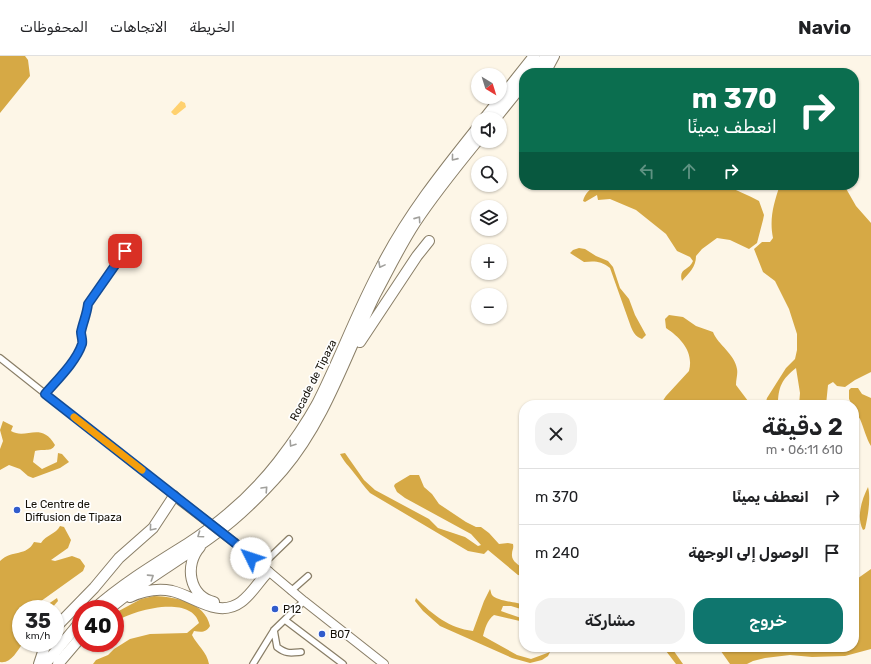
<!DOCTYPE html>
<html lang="ar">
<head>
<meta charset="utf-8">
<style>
  :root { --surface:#fff; --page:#f2f2f2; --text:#202124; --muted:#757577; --line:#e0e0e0; --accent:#0f766e }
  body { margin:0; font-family:Rubik,Vazirmatn,sans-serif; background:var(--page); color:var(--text); direction:rtl; height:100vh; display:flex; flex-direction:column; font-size:15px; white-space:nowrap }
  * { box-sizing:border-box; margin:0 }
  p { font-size:13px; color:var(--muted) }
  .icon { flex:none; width:22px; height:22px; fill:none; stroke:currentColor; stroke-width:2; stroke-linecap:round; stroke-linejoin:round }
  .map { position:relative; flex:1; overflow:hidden; direction:ltr }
  .panel { position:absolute; left:519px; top:344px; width:340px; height:252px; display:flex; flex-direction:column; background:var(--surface); border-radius:16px; box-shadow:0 1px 3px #0004; direction:rtl }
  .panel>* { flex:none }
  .top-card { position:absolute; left:519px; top:12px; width:340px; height:122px; border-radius:16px; box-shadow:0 1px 3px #0004; direction:rtl; background:#0b6e4f; color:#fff; overflow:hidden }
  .needle { width:26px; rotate:142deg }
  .controls { position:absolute; left:471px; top:12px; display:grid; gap:8px }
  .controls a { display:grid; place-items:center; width:36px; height:36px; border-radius:50%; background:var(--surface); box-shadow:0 1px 3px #0004; font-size:20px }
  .speed { position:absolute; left:12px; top:544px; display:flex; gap:8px; font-size:20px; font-weight:700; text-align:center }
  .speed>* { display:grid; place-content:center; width:52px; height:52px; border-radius:50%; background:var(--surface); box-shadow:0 1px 3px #0004; line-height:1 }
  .speed small { font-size:10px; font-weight:400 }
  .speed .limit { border:6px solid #d22; background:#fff; color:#111 }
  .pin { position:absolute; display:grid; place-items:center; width:34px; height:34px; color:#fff; margin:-17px; border-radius:8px; box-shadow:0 2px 6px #0006 }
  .me { position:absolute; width:44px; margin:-22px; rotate:311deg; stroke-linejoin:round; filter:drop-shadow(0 0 3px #0008) }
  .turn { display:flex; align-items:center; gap:14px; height:84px; padding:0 16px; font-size:18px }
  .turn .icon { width:52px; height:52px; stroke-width:2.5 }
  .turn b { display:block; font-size:28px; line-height:34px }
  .lanes { display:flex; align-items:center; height:38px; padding:0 16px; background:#0003; justify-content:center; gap:20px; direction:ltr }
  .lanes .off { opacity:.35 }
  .round { display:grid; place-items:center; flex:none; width:42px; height:42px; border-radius:16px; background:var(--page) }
  .summary { display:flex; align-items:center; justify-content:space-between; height:68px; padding:0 16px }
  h1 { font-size:24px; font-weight:600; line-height:30px }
  .action { display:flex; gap:8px; margin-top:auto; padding:8px 16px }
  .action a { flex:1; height:46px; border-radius:16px; background:var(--accent); color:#fff; font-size:16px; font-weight:600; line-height:46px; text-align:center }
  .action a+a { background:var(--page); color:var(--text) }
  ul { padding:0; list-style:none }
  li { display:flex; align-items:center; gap:12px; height:56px; padding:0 16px; border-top:1px solid var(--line) }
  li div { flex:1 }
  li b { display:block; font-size:15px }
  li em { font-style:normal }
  header { display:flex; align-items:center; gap:24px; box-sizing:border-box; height:56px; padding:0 20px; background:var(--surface); border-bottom:1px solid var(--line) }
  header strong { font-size:19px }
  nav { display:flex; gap:22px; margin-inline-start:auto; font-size:14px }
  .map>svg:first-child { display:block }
  .forest { fill:#d6a945 }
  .water { fill:#ffd16f }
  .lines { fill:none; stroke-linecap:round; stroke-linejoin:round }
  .street-casing { stroke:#897e67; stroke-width:8 }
  .secondary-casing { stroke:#897e67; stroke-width:10 }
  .highway-casing { stroke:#897e67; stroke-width:12 }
  .street { stroke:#fff; stroke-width:5.5 }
  .secondary { stroke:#fff; stroke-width:8 }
  .highway { stroke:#fff; stroke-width:10 }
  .secondary-bridge-casing { stroke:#897e67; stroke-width:10; stroke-linecap:butt }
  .secondary-bridge { stroke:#fff; stroke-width:8 }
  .oneway { stroke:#a1a09c }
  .route-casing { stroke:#114b97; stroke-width:10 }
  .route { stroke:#1a73e8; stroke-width:7 }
  .slow { stroke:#f59e0b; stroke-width:7 }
  .poi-dot { fill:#315ccc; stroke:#fff; stroke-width:1.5 }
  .labels { text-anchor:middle; stroke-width:3.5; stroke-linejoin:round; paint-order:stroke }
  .street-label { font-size:11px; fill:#151108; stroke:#fff }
  .poi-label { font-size:11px; fill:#151108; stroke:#fff; text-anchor:start }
</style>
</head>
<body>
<header>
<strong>Navio</strong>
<nav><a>الخريطة</a><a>الاتجاهات</a><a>المحفوظات</a></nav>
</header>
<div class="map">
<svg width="871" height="608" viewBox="0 0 871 608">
  <rect width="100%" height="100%" fill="#fdf6e7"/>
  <path class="forest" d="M0,0H25L28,4L30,20L0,57Z
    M686,12L692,13L697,17H658Z
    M597,129H726C737,135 748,139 759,145L764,159L763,164L757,187L749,193L730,184L717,182L702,193L696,200C696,211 689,217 682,225C678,212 689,215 693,205L690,201L677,195L666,178L636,154L610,143L598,144L597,139L585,146L583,145C585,137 590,133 597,129Z
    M780,129H844L856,150L871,167V316L855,324L845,331L837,330L833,326L828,329L826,349H799L800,337L796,312C782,323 778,331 778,349H765L767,342L786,312L795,303L797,294V278L789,253L775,225L763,216L754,193L762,186H770L773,182C769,163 774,146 780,129Z
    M579,192L585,193L596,200L608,205L613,211L620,232L629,243L635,259L646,279L642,283C636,281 633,276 631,271L610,212C601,205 595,205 584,206L570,197L573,194Z
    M669,259L683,261L696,270L713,276C718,289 735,298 737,313C738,318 736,323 736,329L751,349H660L666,340L689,315C694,296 681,282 666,272L665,263Z
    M851,332H858L862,338L871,342V390C866,382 864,372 860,363C857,358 854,356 854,349H852L849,343V334Z
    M3,365L13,370L11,375C26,384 41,365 55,389C51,397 43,392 35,395L33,406L42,413L57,406L58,397L62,398L69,406L60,412L33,422L28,420L20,413L9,409L0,414V393L3,385L0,374Z
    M345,397L364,424L375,434L429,463L438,472L465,481L478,490L481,489L471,478L405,442L397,436L394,430L395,428L410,419H419L424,431L432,438L439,448L466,466L476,471H481L489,477L499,488L508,487L513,488C514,493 512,494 512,498C511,505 519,509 524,513V520L518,519L488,494L484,498L468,495L370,437C364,431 360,424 354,417C349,410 344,406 340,398Z
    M868,431C871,442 868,460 865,473L863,474C856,461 862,443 868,431Z
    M60,470L64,471L71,484L68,492L51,504L55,505L72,500L80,503L85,510L83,515L30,553H21V560L14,567L16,569L21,567V587H23C17,595 11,608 0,606V505C13,493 26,501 34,486L41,487C46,479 56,478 60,470Z
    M871,513V593L845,600L812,601L790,599L765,602L753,605L747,608H730L718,591H854V525Z
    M490,533C491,535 491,538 492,539C496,545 517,546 524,549V554L511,550H503L501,555L524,563V566L494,559C487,564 485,573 483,580L517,599L531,603L550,596L548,600L542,604L530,607L512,602L440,570L423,555L415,545L416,542C433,559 449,572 473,575L484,545Z
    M154,540C175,541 205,546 210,570C206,577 201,576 194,575L192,579C197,589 207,596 209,608H93L96,604L108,599L114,593L130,583L150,578L187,577L199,567C191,538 132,554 115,566V557L141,543Z
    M57,542L58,545L51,553H41Z
    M664,591H671L683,608H676L666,595Z"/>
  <path class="water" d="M181,45L185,47L186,51L176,59H174L171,56Z"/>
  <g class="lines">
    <g class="street-casing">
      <path id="street" d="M0,302L174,440
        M45,338C57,324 76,306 82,288C83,284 81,280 81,276C83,266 87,258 88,248L125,195L120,191
        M261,510L289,483
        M291,535L308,520
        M285,564L343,608
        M274,574L277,591C286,598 290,597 301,596
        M253,608L274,574L304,545"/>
    </g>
    <g class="secondary-casing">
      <path id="secondary" d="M174,440L204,463
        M235,487L304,545L384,608"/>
    </g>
    <g class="highway-casing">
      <path id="highway" d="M532,17L546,0
        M545,17L554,0
        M484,63L534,0
        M495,63L524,27
        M360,286L417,200L429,185
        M200,491C184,509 189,540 214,546
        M130,541C143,535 157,532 172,535C194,540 218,563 241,546C252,538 259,525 268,516
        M94,553C122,528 155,508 187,488C221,466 253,438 278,406C292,388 306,368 317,348C340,303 357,255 381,211C407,160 442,116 478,71
        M109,553C142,525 179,505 214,479C239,461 262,438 283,414C326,363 346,298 375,239C388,215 400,190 415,167C434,138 456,111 478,84
        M55,572L94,532L119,502L153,472L174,440
        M39,608L46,587
        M45,608L81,565
        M58,608L81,581"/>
    </g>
    <use href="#street" class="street"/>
    <use href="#secondary" class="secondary"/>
    <use href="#highway" class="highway"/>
    <g class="secondary-bridge-casing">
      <path id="secondary-bridge" d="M204,463L235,487"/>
    </g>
    <use href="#secondary-bridge" class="secondary-bridge"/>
  </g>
  <defs><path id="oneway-chevron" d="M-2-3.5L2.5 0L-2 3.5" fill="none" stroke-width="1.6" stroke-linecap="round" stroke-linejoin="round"/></defs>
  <g class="oneway">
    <use href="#oneway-chevron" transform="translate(454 102) rotate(129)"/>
    <use href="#oneway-chevron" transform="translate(418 163) rotate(-55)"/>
    <use href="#oneway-chevron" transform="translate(381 209) rotate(118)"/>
    <use href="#oneway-chevron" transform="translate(292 388) rotate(124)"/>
    <use href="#oneway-chevron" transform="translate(265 433) rotate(-47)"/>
    <use href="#oneway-chevron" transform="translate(152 472) rotate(130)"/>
    <use href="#oneway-chevron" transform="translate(200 479) rotate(145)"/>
    <use href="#oneway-chevron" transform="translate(151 521) rotate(-33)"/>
  </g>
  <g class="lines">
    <g class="route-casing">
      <path id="route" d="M125,195L88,248C87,258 83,266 81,276C81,280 83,284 82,288C76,306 57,324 45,338L235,487L251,502"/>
    </g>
    <use href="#route" class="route"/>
    <path class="slow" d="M74,361L142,414"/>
  </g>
  <g class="poi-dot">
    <circle cx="17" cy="454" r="4"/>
    <circle cx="275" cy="553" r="4"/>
    <circle cx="322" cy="578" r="4"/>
  </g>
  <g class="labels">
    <g class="street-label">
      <text transform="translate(313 324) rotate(-63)" y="4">Rocade de Tipaza</text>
    </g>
    <g class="poi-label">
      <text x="25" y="452">Le Centre de<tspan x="25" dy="13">Diffusion de Tipaza</tspan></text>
      <text x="283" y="557">P12</text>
      <text x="330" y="582">B07</text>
    </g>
  </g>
</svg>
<div class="controls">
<a><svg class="needle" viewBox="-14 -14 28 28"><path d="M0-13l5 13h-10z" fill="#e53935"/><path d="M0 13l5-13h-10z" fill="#757577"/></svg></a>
<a><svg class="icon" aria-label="sound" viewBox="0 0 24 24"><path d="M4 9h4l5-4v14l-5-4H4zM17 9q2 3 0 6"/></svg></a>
<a><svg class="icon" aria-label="search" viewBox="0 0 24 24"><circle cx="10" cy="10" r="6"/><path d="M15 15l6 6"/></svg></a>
<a><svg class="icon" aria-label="layers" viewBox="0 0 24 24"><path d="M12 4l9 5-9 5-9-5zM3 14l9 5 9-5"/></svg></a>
<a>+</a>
<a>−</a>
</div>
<div class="speed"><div>35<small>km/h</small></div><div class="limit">40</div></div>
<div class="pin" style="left:125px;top:195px;background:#d93025"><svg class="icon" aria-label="arrive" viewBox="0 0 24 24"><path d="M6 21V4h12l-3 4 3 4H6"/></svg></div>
<svg class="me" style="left:251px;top:502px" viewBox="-20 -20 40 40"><circle r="19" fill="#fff"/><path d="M0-13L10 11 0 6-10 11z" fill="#1a73e8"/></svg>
<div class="top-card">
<div class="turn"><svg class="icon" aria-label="right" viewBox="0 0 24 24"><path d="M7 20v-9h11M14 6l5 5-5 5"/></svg><div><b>370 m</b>انعطف يمينًا</div></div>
<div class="lanes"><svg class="icon off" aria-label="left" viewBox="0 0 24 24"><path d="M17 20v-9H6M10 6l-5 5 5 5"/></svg><svg class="icon off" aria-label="ahead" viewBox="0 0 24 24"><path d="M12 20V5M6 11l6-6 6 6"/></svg><svg class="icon" aria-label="right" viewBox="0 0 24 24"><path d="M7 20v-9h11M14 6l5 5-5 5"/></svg></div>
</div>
<section class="panel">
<div class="summary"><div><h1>2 دقيقة</h1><p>610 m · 06:11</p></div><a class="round"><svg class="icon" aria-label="close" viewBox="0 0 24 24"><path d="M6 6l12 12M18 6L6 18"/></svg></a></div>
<ul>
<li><svg class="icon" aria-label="right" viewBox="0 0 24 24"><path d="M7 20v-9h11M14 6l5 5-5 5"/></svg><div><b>انعطف يمينًا</b></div><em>370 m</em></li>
<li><svg class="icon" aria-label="arrive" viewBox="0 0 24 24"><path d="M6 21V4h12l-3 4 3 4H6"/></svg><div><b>الوصول إلى الوجهة</b></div><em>240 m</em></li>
</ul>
<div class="action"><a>خروج</a><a>مشاركة</a></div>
</section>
</div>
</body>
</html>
